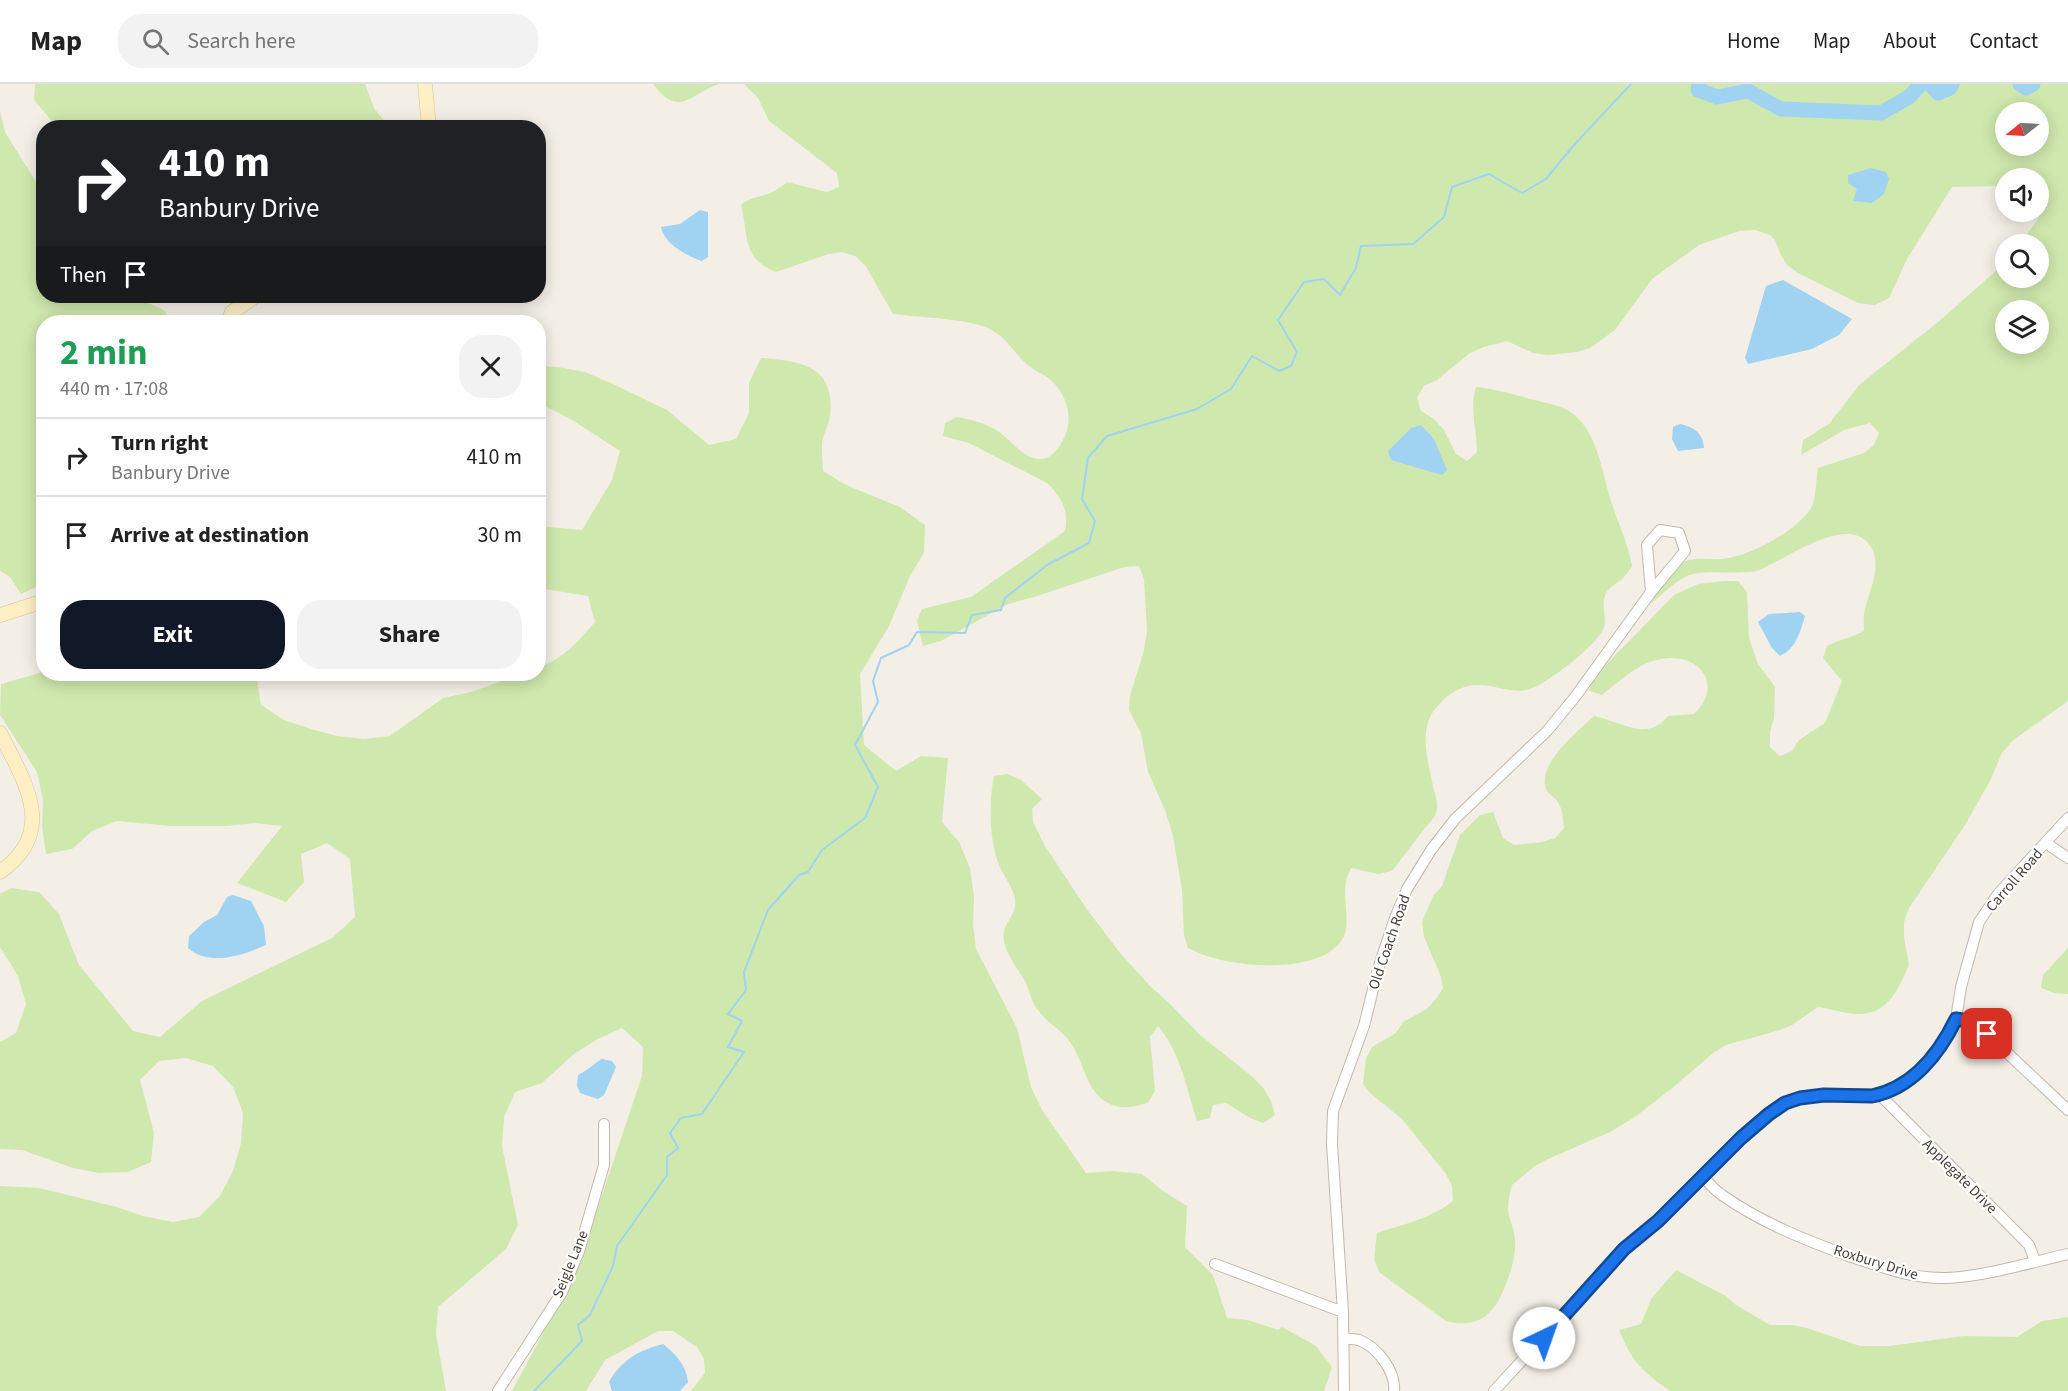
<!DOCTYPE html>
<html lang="en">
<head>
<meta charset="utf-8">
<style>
  :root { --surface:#fff; --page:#f2f2f2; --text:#222; --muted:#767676; --line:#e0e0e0; --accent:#111827 }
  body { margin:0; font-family:"Source Sans 3",sans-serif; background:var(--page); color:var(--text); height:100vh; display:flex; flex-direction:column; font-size:22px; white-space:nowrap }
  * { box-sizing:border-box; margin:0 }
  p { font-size:20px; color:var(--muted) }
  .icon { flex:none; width:33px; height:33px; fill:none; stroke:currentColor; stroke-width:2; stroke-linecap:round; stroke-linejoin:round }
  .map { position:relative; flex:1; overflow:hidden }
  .side { position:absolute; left:36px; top:231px; width:510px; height:366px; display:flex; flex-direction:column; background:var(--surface); border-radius:24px; box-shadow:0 3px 15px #0003 }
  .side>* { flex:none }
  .guide { position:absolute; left:36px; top:36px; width:510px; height:183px; border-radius:24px; box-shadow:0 3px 15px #0003; background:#202124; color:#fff; overflow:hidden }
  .needle { width:39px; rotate:252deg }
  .tools { position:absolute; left:1995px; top:18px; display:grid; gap:12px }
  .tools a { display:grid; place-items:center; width:54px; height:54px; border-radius:50%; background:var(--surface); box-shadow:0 3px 15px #0003; font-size:30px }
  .pin { position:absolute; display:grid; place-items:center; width:51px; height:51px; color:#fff; margin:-26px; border-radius:12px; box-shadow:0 3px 9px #0006 }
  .me { position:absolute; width:66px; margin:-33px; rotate:42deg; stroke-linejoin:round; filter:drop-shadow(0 0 4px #0008) }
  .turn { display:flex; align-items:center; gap:21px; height:126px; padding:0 24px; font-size:27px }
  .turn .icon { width:78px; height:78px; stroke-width:2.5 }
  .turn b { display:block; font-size:42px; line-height:51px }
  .then { display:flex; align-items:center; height:57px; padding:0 24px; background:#0003; gap:12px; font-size:22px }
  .round { display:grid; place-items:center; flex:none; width:63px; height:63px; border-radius:24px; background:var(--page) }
  .overview { display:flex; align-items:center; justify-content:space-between; height:102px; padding:0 24px }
  h1 { font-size:36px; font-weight:700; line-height:45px; color:#1e9e55 }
  .button { display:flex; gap:12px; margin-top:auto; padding:12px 24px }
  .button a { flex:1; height:69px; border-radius:24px; background:var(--accent); color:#fff; font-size:24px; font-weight:700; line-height:69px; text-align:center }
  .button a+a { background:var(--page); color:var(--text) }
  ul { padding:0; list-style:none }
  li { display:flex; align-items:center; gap:18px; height:78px; padding:0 24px; border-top:2px solid var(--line) }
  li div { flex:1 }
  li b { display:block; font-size:22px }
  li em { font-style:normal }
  header { display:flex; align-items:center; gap:36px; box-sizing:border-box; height:84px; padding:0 30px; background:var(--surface); border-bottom:2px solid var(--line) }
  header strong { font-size:28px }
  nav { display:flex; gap:33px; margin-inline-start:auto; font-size:21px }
  .search { width:420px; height:54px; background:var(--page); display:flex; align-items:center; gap:15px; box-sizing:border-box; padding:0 21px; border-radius:24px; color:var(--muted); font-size:22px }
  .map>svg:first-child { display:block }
  .green { fill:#cfe8ad; fill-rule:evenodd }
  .water { fill:#a0d2f2 }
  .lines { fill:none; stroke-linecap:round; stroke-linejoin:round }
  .stream { stroke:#a0d2f2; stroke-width:2 }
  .river { stroke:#a0d2f2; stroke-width:15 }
  .street-casing { stroke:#c2b9ab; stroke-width:12 }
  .secondary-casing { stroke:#d4c294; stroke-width:15 }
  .street { stroke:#fff; stroke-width:10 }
  .secondary { stroke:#ffefc4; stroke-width:14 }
  .route-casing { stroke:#114b97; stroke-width:15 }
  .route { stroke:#1a73e8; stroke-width:10 }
  .labels { text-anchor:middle; stroke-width:4.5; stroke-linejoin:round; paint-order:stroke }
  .street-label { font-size:15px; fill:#463f35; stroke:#fff }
</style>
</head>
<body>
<header>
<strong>Map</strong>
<div class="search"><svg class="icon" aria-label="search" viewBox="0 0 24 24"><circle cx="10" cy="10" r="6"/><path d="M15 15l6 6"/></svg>Search here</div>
<nav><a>Home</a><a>Map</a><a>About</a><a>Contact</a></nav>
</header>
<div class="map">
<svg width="2068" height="1307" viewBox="0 0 2068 1307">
  <rect width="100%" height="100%" fill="#f3efe6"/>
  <path class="green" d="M35,0H365L374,24L389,43H57L34,16Z
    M653,0H719C689,10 680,35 653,0Z
    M744,0H2068V617L2012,657L2002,669L1990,697L1965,741L1909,824L1904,838V853L1909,881C1899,903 1889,929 1861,930C1848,931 1832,925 1818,923L1792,941L1780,946L1726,961L1712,970L1671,1005L1635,1033L1610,1048L1548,1075L1535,1082L1512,1101C1510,1108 1508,1116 1508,1124C1508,1134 1515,1145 1515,1156C1516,1170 1512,1184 1507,1197C1496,1228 1481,1246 1446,1237L1379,1188L1374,1175L1377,1149C1404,1140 1430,1135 1453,1117L1452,1102L1446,1090L1402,1035L1371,1010L1363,1000L1366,974L1372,963L1396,949L1403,938L1427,925L1436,915L1443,904L1440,890L1424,853L1422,838L1433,812L1442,802L1460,751L1480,731L1493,728L1503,754L1514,761L1542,758L1555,754L1564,744C1563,734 1563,725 1557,717C1554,713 1550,711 1547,707C1534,682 1578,647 1594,632C1620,637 1647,659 1668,632L1694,630C1725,601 1699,568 1661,575C1638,579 1620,597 1602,611L1589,607L1593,594L1674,511L1698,500L1724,497H1738L1747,508L1749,554L1758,580L1775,603L1774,634L1770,648V663L1780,672L1792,667L1799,656L1825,639L1842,597L1823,574L1827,562C1839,555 1852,554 1864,547C1864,539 1863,532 1865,525C1870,505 1884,478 1868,459C1844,431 1785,476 1759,486C1742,492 1701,484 1687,492C1674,498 1662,511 1650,520C1657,510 1668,488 1677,482C1693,471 1703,476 1721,475C1747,474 1797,447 1811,424C1816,417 1816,394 1818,384L1864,369L1874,361L1879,349L1870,339L1844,346L1801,371L1803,356L1829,340L1859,301L1938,238L2005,179L2006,194H2038V160H2020L2038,135L2042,123L2039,117L2038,94H2006L2005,102L1952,103L1907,175L1889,214L1875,221L1858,219L1798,189L1787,181L1780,169L1775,156L1770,151L1755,146L1739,147L1699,161L1652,195L1615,246L1590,264L1577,268L1548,271L1533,269L1507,257L1484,263L1470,269L1437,296L1424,302L1417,314L1421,327L1434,335L1444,346L1456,370L1467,377L1477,368C1477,347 1469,323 1476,303C1496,305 1515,311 1535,316C1546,319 1559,321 1569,327C1597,344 1602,388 1611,417C1618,439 1628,459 1632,482C1629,486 1627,490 1624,493C1617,500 1608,502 1605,512C1601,521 1607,534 1604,543C1599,560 1553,594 1537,602C1502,620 1477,577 1436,624C1418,644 1428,678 1433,702C1435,711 1439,721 1436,729C1435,734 1428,740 1425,744C1414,758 1403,773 1392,787L1378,790L1351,784C1349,788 1347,793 1346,797C1343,813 1350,839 1344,852C1327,889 1247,884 1214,874C1205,872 1197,868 1188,864L1184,851L1182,806L1173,752L1165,726L1148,688L1141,649L1129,626L1130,612L1143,570L1147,548L1144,495L1139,482L1125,483L1112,487L1034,513L1008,520L941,557L923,562L917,537L922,525L971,513L1065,447C1069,427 1062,413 1047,399L969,359L943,352L945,339L957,333C971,335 984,339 996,346C1010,354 1024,376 1041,375C1050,375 1058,366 1062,358C1074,338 1069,313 1051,296C1044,290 1035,287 1028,281C1013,269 1008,254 988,244C968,235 917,233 893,230L865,181L855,172L842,168L829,170L776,188C741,174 749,152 741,121C750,114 754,114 765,111C773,109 780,104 787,98L827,108L839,103L837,89L769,37L758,14ZM2006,28H2038V62H2006ZM2006,226H2038V260H2006Z
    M0,27L5,48L43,109L44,212H127C140,218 153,219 165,227L169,238H44L43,500L21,510L10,493L0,487Z
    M761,274C801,277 836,282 830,332C829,341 823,350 822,359C821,367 823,378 823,387L846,401L900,423L925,441L924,469L910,492L889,542L860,590L864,661L896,687L921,672L948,674L942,738L959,758L970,784L974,812L973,840L976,865L1017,944L1031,1003L1042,1026L1086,1089L1113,1087L1142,1090L1163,1107L1187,1122L1185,1163L1213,1191L1227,1234L1248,1236L1278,1246L1282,1243L1316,1262L1332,1283L1324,1307H691L705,1289L704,1275L697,1263L673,1247H658L605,1276L586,1307H512L577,1186L642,992L643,963L622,944L598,955L574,970L542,999L515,1008L504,1033L502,1062L518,1141L506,1165L438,1223L436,1250L446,1307H0V1102L39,1104L117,1123L143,1132L173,1138L199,1133L220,1112L233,1087L241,1059L243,1029L233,1003L213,982L186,974L159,977L140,996L154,1049L151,1078L128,1088L99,1089L73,1084L22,1066L0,1065V958L16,949L26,920L18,892L0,863V810L11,804L39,808L59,830L79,881L133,947L160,953L202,917L332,854L355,833L350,775L327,759L301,770L304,798L286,818L237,799L282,742L254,739L227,742H171L117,737L92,747L72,765L46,770L42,743L43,716L37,688L0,631L1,600L43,588L44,590H256L261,621L284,636L311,645L337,652L364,655L390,652L443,614L471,608L521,590H538L539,583C563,575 579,557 595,538L588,512L539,504V442L582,446L612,396L620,367L572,336L539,319V282L558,283L585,288L613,300L667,326L709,361L736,355L749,329V299Z
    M1008,690L1021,696L1042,715L1032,725L1033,738L1045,762L1086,824L1120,869L1149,901L1170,920L1200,951L1254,994L1264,1005L1271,1017L1275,1031L1263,1039L1250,1034L1226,1019L1213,1021L1210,1034L1197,1037C1187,1006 1180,967 1158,942L1150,953L1155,1007L1148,1019C1135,1023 1121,1026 1108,1019C1086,1008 1084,977 1070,958C1062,946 1047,939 1038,926C1031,918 1030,907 1025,897C1018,884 1007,873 1004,857C1000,840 1018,832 1015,815C1013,803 1002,790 998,778C989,755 989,715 994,692Z
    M2068,864V910L2054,909L2041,904L2043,891Z
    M1676,1186L1726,1212L1736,1221L1770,1241H1792L1807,1244L1860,1262H1889L1964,1252L2017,1253L2042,1237L2068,1233V1307H1670C1642,1287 1632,1278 1619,1246L1641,1240L1651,1215Z"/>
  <path class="water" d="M1871,84L1886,88L1889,95L1884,110L1872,119L1853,117L1857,105L1848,99V91Z
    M700,126L708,128V173L702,177C687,172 664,160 661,143L680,140Z
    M1783,196L1852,235L1839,251L1812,265L1748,280L1745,274L1766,202Z
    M1680,340C1693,343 1703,348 1704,364L1678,367L1672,355L1673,343Z
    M1421,341L1434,355L1447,386L1442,391L1391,376L1388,367L1411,344Z
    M1800,528L1805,532C1800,548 1796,565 1780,572L1772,564L1758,538L1769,530Z
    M233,811L251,817L264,842L266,861C243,871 210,883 188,864L189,852L204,838L217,831L227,813Z
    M602,975L612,977L616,983L604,1011L598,1015L580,1009L577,1002L578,991C587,987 593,980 602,975Z
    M663,1260C676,1271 686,1280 688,1298L680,1307H612L609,1298C621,1276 640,1266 663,1260Z"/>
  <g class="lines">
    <path class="stream" d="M534,1307L582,1257L578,1241L590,1231L613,1182L617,1162L667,1091V1073L678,1064L670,1049L681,1034L702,1030L744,968L728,963L742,937L728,930L746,906L744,888L768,826L799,791L808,788L822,766L865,734L878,703L855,661L878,618L873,597L881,574L909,561L917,548L965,549L972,531L1001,526L1005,514L1047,481L1089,459L1095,437L1082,415L1088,374L1107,352L1197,325L1231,305L1252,272L1279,287L1291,282L1297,268L1278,236L1304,198L1324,195L1340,211L1356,184L1361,162L1413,160L1444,133L1452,103L1489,90L1522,109L1546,95L1574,61L1631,0"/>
    <path class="river" d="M1699,0L1698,6L1717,13L1748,7L1781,25L1881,29L1909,13L1921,0
      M1930,0L1938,9L1950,4L1952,0
      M2020,0L2026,4L2033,0"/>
    <g class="street-casing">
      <path id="street" d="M2046,759L2068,774
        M1956,935L1968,937L1987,950L2068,1026
        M1879,1010L2029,1161L2035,1177
        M1702,1091C1708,1098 1714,1106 1722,1111C1760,1138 1805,1156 1849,1172C1881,1183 1912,1195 1947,1194C1987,1192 2028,1179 2068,1170
        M1215,1180L1343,1228
        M1344,1254C1349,1255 1354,1255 1359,1256C1377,1263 1396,1287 1394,1307
        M498,1307L562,1208L579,1167L604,1081V1040
        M1344,1307L1343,1228L1332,1060L1333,1027L1364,942L1378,885L1395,834L1407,805L1431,766L1455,735L1547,647L1575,613L1651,508L1685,467L1679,449L1660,446L1647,461L1651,508
        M1494,1307L1624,1165L1658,1137L1741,1054L1769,1030L1785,1019L1800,1013L1824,1011L1879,1010L1911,994L1934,973L1956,935L1961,903L1979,838L1998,810L2068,734"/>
    </g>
    <g class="secondary-casing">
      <path id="secondary" d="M425,0L429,44
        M228,238L232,228L256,212
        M0,531L44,517
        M0,649C25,698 58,748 0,788"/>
    </g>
    <use href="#street" class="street"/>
    <use href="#secondary" class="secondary"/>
  </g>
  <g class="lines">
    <g class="route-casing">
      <path id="route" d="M1544,1254L1624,1165L1658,1137L1741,1054L1769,1030L1785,1019L1800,1014L1824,1011L1872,1012C1912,1004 1939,970 1956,935L1968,937L1987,950"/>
    </g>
    <use href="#route" class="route"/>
  </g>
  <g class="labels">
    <g class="street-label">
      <text transform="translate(2014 796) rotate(-49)" y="5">Carroll Road</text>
      <text transform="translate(1389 858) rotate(-71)" y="5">Old Coach Road</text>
      <text transform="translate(1960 1092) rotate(45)" y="5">Applegate Drive</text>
      <text transform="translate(1876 1178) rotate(17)" y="5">Roxbury Drive</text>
      <text transform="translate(570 1180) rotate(-68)" y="5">Seigle Lane</text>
    </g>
  </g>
</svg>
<div class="tools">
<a><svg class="needle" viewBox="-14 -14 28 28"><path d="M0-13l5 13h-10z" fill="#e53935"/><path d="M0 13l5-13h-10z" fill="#767676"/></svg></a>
<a><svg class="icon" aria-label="sound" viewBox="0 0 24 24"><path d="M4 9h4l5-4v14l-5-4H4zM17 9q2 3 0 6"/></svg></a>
<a><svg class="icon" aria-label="search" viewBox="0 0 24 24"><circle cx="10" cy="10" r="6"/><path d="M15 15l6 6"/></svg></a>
<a><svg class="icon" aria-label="layers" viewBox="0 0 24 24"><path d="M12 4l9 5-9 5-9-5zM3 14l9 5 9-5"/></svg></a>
</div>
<div class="pin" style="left:1987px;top:950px;background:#d93025"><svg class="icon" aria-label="arrive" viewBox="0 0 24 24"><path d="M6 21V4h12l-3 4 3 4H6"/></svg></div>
<svg class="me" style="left:1544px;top:1254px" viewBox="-20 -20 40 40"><circle r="19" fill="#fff"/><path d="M0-13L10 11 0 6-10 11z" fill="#1a73e8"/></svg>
<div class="guide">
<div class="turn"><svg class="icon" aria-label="right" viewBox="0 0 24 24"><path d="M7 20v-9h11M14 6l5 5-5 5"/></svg><div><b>410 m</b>Banbury Drive</div></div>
<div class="then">Then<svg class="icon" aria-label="arrive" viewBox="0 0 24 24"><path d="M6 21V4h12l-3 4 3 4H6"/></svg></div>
</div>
<section class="side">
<div class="overview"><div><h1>2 min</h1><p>440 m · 17:08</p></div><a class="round"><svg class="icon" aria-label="close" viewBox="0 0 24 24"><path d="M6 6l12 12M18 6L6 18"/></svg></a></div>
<ul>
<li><svg class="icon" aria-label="right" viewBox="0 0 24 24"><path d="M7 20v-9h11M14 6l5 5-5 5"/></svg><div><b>Turn right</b><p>Banbury Drive</p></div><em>410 m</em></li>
<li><svg class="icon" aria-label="arrive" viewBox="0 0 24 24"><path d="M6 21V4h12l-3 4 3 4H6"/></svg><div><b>Arrive at destination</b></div><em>30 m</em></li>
</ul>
<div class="button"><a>Exit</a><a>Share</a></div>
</section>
</div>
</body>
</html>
